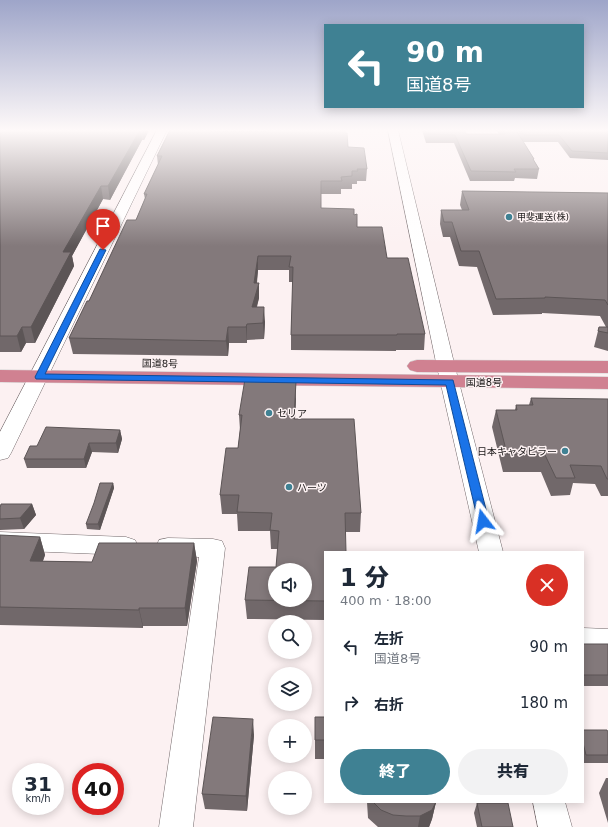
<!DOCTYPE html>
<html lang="ja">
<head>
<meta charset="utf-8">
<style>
  :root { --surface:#fff; --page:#f2f2f3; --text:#1f2937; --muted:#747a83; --accent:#3f8193 }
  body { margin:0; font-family:"DejaVu Sans","Noto Sans JP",sans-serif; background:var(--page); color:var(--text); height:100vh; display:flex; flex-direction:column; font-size:15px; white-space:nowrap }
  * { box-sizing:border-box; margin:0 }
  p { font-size:13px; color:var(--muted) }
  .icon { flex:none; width:22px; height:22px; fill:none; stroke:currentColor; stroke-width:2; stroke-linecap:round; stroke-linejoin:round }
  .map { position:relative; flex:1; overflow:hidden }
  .side { position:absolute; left:324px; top:551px; width:260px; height:252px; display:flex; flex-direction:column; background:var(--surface); border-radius:0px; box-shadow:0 2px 10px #0003 }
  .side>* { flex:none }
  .banner { position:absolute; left:324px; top:24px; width:260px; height:84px; border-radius:0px; box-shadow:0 2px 10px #0003; background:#3f8193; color:#fff; overflow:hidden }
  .tools { position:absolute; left:268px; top:563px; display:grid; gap:8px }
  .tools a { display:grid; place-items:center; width:44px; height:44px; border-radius:50%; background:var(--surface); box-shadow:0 2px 10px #0003; font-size:20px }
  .speed { position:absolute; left:12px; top:763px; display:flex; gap:8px; font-size:20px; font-weight:700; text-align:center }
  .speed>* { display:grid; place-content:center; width:52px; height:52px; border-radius:50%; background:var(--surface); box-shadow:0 2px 10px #0003; line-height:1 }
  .speed small { font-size:10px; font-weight:400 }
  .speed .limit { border:6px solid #d22; background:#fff; color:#111 }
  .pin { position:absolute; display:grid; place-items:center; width:34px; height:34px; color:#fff; margin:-41px -17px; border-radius:50% 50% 50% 0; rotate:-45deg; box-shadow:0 0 4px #0007 }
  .pin .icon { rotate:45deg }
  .me { position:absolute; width:44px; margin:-22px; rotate:346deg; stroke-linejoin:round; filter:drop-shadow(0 0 3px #0008) }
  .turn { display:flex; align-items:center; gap:14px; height:84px; padding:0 16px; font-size:18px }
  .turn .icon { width:52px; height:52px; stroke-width:2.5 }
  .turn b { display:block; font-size:28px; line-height:34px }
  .round { display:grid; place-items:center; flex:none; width:42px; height:42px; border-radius:21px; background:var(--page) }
  .overview { display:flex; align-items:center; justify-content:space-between; height:68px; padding:0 16px }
  h1 { font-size:24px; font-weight:800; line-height:30px }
  .primary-button { display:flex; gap:8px; margin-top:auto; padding:8px 16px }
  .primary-button a { flex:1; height:46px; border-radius:24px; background:var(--accent); color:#fff; font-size:16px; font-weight:800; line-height:46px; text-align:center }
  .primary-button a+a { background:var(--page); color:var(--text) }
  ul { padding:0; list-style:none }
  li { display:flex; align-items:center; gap:12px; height:56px; padding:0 16px }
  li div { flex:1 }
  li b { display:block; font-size:15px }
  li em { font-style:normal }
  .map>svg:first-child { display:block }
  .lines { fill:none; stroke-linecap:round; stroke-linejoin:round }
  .minor-casing { stroke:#73696b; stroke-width:1 }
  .highway-casing { stroke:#d1d1d1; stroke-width:1 }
  .minor { fill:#fff; fill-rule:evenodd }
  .highway { fill:#d08191; fill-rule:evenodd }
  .wall { fill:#71686a }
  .shaded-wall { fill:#5c5556 }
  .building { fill:#83797b; stroke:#5c5556; fill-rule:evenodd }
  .route { fill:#1a73e8; stroke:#114b97 }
  .poi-dot { fill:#3f8193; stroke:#fcf1f2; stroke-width:1.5 }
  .labels { text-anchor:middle; stroke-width:3; stroke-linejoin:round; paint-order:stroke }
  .far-poi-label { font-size:9px; fill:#1b1818; stroke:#fcf1f2; text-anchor:start }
  .street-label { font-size:10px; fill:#1b1818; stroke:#fcf1f2 }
  .poi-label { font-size:10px; fill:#1b1818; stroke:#fcf1f2; text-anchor:start }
</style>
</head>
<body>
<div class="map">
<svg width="608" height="827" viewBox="0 0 608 827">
  <rect width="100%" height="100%" fill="#fcf1f2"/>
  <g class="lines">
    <g class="minor-casing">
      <path id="minor" d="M157,130H167L11,453L8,458L0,460V432Z
        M388,130H398L455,367L503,552H479L437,367Z
        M0,532L126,537L135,540L138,546L135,552L126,555L0,550Z
        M168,538L213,539L222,541L225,548L193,827H159L199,557L168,556L159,554L156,547L159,540Z
        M583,628L608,629V653L583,652Z
        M533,802H565L572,827H538Z"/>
    </g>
    <g class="highway-casing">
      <path id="highway" d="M417,360L608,361V373L417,372L410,370L407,366L410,362Z
        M0,370L608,377V389L0,382Z"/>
    </g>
    <use href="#minor" class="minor"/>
    <use href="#highway" class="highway"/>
  </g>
  <path class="wall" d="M0,130H149L144,140H142L110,200L103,199L72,256L74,266L35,343H26L21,352H0Z
    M170,130H216L215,131L345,133L348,147L367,169L366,181H357V184H352V189H341V194H321V208L354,215L357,227L387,258L425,334L424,350H396V351L291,350V335L293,282H289V270H258L257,283L259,298L257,307L265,322L264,339L247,340V343H229L228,356L73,354L69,338L89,301L136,220L145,199L144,194L158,165L157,156Z
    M422,130H464L466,134H499L496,130H516L521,137L517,130H608V160L570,158L558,142H523L534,159V161L539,169L537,179L515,178L514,181H470L454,143H426Z
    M462,191L608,193V351L594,347L599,327H606L600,316L542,313V314L493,315L477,267L459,266L450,237H443L440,224L441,210H462L460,205Z
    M296,398L295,419L361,513L360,532H346L325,552V620L247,619L245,600L276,567L278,549H271L270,531H238L237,514H222L220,495L238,448L240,430L239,415Z
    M531,398L608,400V496H601L595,484L573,483L570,495L551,496L541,472H503L492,427L496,410H515L516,405H529Z
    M120,430L122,439L118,453L92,452L86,468H27L24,459L37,446Z
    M113,483L114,488L100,530L87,529L86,524Z
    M32,504L36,515L24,529L0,530V508Z
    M0,535L40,537L45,555L43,561L92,562L194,543L197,561L187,626H143V628L0,625Z
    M583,644H608V686H583Z
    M315,717H325V759H315Z
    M583,730L608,732V763H583Z
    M254,735L247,811L205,809L202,794Z
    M606,778H608V823L599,793Z
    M367,802H436L432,819L429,827H378L368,818Z
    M477,803L513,827H477L474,813Z"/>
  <path class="shaded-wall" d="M140,130H141L142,140L110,200L108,186Z
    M142,130H149L144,140Z
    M101,186L103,199L72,256L74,266L35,343L31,327L63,252Z
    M258,256V270L255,296L259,283V298L252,322V307L254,283Z
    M264,307L265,322L264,339L263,323Z
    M247,324V343L246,327Z
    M22,327L26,343L21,352L17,336Z
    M228,327L229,343L228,356L226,341Z
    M296,381V398L294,436V419Z
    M120,430L122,439L118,453L116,443Z
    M89,443L92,452L86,468L84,459Z
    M113,483L114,488L100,530L98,524Z
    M32,504L36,515L24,529L20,518Z
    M40,537L45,555L36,579L30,561Z
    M194,543L197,561L187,626L185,608Z
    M139,608L143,626V628L139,610Z
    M253,719L254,735L247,811L246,796Z
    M436,802L432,819L429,827H418L420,816Z"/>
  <path class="building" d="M0,130H140L108,186H101L63,252H71L31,327H22L17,336H0Z
    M170,130H211V131H267V130H345V133H347L348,147L364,148L367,169H357L358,171H352V176L341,177L342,181H321V208L354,209V215L357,214V227H382L387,258H408L425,334H397V335H291L293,267H289L291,256H258L254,283H259L252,307H264L263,323L247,324L246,327H228L226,341L69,338L87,301H89L127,220H136L147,194H144L162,156H157Z
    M426,130H464L466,134H505L503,130H516L534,159H533L539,169H514L516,172L471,171L455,135L427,134Z
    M521,130H608V153L572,151L559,135H524Z
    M462,191L608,193V305L605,300L545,297V298L496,299L479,251H461L452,222H444L441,210H469Z
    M599,327H608V333L598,331Z
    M245,379L296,381L294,419H354L361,513H345L346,552H325V601L245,600L249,567H276L279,531L270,530L272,513L237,512L239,495H220L226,448H238L242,415H239ZM275,570H305V600H275Z
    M531,398L608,399V479H607L601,466L570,465L575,478H556L545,455L507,454L496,410H517L516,405H533Z
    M46,427L120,430L116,443H89L84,459H24L30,446H37Z
    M100,483H113L98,524H86L94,503Z
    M1,504H32L20,518L0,519V508Z
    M0,535L40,537L30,561L92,562L99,543H194L185,608H139V610L0,607Z
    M583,644H608V675H583Z
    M213,717L253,719L246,796L202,794Z
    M315,717H325V740H315Z
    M583,730H607L608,732V755H586L583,743Z
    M373,802H436L432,810L420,816H406L393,815L381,810Z
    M477,803H508L513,827H482Z"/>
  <linearGradient id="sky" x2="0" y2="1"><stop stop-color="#9ea5c9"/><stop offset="0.53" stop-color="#fef9f9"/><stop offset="1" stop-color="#fef9f9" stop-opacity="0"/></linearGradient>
  <rect width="608" height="246" fill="url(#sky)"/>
  <path class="route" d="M100,249L106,250L45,374L453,380L489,521L487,524H480L478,521L446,385L36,379L35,377Z"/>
  <g class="poi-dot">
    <circle cx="509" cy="217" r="4"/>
    <circle cx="269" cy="413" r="4"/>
    <circle cx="565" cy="451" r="4"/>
    <circle cx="289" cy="487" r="4"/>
  </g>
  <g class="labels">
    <g class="far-poi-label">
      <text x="517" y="220">甲斐運送(株)</text>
    </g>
    <g class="street-label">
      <text transform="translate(160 363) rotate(1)" y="4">国道8号</text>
      <text x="484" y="386">国道8号</text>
    </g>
    <g class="poi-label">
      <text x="277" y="417">セリア</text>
      <text x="557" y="455" text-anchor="end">日本キャタピラー</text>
      <text x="297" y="491">ハーツ</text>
    </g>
  </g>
</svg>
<div class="tools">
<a><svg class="icon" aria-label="sound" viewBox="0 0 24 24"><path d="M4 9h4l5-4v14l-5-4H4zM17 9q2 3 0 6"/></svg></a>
<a><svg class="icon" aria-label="search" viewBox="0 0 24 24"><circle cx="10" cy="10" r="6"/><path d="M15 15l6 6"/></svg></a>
<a><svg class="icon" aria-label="layers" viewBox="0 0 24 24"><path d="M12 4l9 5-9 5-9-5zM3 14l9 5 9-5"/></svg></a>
<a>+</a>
<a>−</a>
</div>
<div class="speed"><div>31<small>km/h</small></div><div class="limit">40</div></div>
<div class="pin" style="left:103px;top:250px;background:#d93025"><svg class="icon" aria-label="arrive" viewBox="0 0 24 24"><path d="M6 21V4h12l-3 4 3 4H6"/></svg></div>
<svg class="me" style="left:483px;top:521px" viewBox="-20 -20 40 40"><path d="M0-17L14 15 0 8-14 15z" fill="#1a73e8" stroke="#fff" stroke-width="4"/></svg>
<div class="banner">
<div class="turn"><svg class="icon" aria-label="left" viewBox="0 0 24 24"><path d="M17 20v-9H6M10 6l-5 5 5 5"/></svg><div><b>90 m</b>国道8号</div></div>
</div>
<section class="side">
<div class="overview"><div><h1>1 分</h1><p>400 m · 18:00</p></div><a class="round" style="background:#d93025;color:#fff"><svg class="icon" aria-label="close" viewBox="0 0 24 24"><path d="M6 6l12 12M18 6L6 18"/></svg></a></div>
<ul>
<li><svg class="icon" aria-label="left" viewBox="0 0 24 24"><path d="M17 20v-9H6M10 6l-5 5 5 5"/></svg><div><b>左折</b><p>国道8号</p></div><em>90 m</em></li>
<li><svg class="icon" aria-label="right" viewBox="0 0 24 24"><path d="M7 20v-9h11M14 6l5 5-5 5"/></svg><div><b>右折</b></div><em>180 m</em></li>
</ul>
<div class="primary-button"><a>終了</a><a>共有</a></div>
</section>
</div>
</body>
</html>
